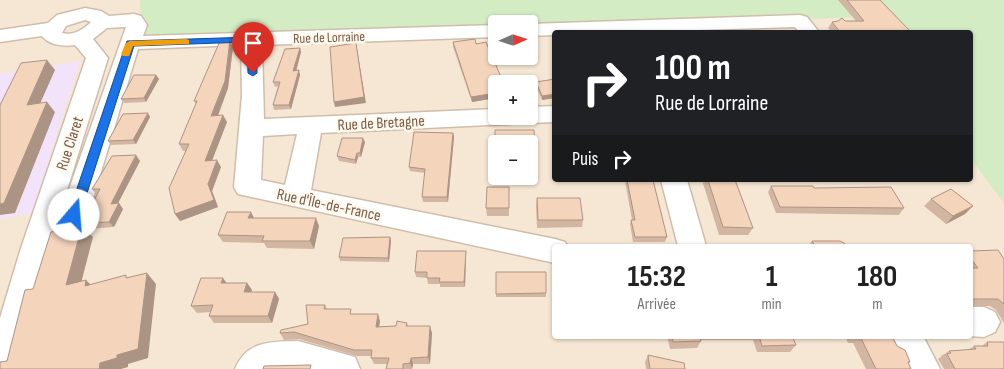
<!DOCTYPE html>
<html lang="fr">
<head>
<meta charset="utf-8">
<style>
  :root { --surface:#fff; --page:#f6f6f6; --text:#222; --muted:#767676 }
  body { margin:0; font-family:"Sofia Sans Condensed",sans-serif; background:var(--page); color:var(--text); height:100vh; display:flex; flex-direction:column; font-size:19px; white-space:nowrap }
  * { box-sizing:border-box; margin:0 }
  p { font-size:16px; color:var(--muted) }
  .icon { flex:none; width:28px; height:28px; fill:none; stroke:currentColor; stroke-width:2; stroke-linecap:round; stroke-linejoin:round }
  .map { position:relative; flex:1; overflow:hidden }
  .sheet { position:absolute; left:552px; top:244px; width:421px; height:95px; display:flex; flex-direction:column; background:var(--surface); border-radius:5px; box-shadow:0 1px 4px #0004 }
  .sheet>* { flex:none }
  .banner { position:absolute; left:552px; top:30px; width:421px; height:152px; border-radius:5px; box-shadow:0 1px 4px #0004; background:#202124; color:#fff; overflow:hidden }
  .needle { width:32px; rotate:87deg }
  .tools { position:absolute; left:488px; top:15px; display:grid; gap:10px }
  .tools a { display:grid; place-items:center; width:50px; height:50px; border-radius:5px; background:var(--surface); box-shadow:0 1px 4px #0004; font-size:25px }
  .pin { position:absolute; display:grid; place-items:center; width:42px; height:42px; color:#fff; margin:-51px -21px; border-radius:50% 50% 50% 0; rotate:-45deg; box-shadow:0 0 5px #0007 }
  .pin .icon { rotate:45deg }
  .me { position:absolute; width:55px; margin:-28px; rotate:18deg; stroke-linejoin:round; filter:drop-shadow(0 0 4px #0008) }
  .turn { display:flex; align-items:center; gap:18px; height:105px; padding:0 20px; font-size:22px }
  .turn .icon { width:65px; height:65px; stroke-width:2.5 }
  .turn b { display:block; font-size:35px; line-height:42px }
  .then { display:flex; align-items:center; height:48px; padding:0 20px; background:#0003; gap:10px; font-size:19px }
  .eta { display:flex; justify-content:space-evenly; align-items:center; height:85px; text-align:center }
  .eta b { font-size:30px; font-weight:700; line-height:35px }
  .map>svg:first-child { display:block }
  .residential { fill:#f6e7d4; fill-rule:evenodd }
  .education { fill:#f2e3fa }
  .green { fill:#d3ecc3 }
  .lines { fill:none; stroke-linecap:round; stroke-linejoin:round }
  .minor-casing { stroke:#d0bdab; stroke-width:3 }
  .minor { fill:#fff; fill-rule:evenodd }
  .wall { fill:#d3b6a2 }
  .shaded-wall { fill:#ac9484 }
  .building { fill:#f5d4bc; stroke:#ac9484 }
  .route { fill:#1a73e8; stroke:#114b97 }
  .slow { fill:#f59e0b }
  .labels { text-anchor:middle; stroke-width:5; stroke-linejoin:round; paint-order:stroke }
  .far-street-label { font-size:14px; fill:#795b49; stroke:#fff9ee }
  .street-label { font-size:16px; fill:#795b49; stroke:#fff9ee }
</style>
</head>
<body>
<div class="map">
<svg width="1004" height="369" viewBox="0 0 1004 369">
  <rect width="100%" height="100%" fill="#fdf5e6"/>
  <path class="residential" d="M0,0H1004V369H0ZM496,24H529V56H496ZM555,32H971V180H555ZM496,84H529V116H496ZM496,144H529V176H496ZM555,246H971V336H555Z"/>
  <path class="education" d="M80,61L32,213L0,219V74Z"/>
  <path class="green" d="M140,0H1004V203L971,159V32H878L866,17L529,28V24H496V29L141,40Z"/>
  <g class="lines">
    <g class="minor-casing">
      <path id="minor" d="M85,8L101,11L109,16L134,14L141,16L147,25L143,36L496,25V37L262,45L264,119L496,109V116H529V107L555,106V122L529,123L520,119L518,122L510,124L321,133L311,190L555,239L565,242L567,246H555V263L238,194L234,187L242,95L241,45L138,49L88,215L84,223L74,226L64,223L60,215L126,27L107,28L93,39L108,58L49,248L19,369H0V318L21,248L86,58L75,45C64,47 49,45 42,36L0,42V30L48,23L57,15ZM85,20L91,22C83,30 73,36 62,33L66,26ZM297,134L285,185L261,180L263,136Z
        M800,15L807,17L819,32H799L795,27L633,32H555V35L529,36V24Z
        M661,180H687L706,246H678Z
        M971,307H984L995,312L1000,322L995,332L984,337L970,336Z
        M890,336H923L940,369H905Z
        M298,341L355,357L360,369H235C247,340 271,342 298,341Z"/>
    </g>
    <use href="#minor" class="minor"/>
  </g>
  <path class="wall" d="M838,0H880L911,32H832L828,28L832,22L856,21Z
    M453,42L476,44L496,84V98L472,102L453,47Z
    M233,47L228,88L218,116L227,122L212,161L221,167L212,191L218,207L180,221L175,214L185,151H183L179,144L196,104L194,101Z
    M300,48L301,52L296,71L300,75L291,109L274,110L273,105L278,86L275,87L273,82Z
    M156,75L159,79L146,102L124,103L121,99Z
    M555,79V98L542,100L536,86V82Z
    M150,117L136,144L111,145L108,141Z
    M495,130L535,146V150H529V144H496V150H495Z
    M453,133L454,137L448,202H423L422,197L425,173L410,171L409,167Z
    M365,142L361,157H358L356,164L339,161L337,156Z
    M140,161L118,203L123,209L114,227L87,229L82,223L97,195L92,189Z
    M595,180H653L667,237L665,242H633L630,224L631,220H632L625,181L596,182Z
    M702,180H735L753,228L748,235H719Z
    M771,186L814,188L904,208L899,215L776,213L768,192Z
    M509,187V216H487L486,208Z
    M537,198L583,220L582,227L537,228L536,206Z
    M931,199L965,214L946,224L924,206Z
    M254,218L319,226L314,249L267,248L264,243L223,242L218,235Z
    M390,237L391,241L389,262L340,261L339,257Z
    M812,241L846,246H808Z
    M466,251V257L465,287H440V284H428L427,278L416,277L415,272Z
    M971,251L1004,259V323L996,310L990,306H971Z
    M496,272L546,293V297H496Z
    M227,283H247L252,290L251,292H275L279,299L272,323H214L209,316L210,312L197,313L191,306Z
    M325,305L327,309L353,314L380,321L379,327L396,326L407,323L408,326L432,333L430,364H413L412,369H386L387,364H374L371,358V356H357L299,339L284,340L280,333L308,324Z
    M667,336H792L796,345L790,352H757L753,340H701V341L697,348L670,349Z
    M845,336H892L897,346L910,362L908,363L911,369H866L853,343H848Z
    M987,342L1004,369H944L938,359L941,357V356L949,351L968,350L974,346H982Z
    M648,355L685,369H646L645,362Z"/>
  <path class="shaded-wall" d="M230,40L233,47L228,88L215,123L211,116Z
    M356,43L366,103L335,107L334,102Z
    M300,48L301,52L295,75L293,71Z
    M47,60L55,70L35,115L27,105Z
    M299,70L300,75L291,109L289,105Z
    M156,75L159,79L146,102L144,98Z
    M496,93V98L472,102L471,97Z
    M555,94V98L542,100V96Z
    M47,102L55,112L15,213L0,215V204Z
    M148,113L150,117L136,144L133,140Z
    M223,115L227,122L209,168L205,161Z
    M453,133L454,137L448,202L447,197Z
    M363,138L365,142L361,157L360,153Z
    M357,153L358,157L356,164L355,160Z
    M136,155L140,161L115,209L111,204Z
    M217,160L221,167L212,191L218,207L180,221L175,214L208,184Z
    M119,203L123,209L114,227L109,222Z
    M973,206L965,214L946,224L953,216Z
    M251,212L255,220L248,218Z
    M316,218L319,226L314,249L310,241Z
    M82,226L93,237L78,295L66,285Z
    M390,237L391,241L389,262L388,258Z
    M466,251V257L465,287L464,282Z
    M147,273L156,284L148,358L128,364V367L121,369H99L100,363L117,355Z
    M223,278L228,285L221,283Z
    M86,280L96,290L85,286Z
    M247,283L252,290L249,299L244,292Z
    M275,292L279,299L272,323L268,316Z
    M378,314L380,321L378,333L376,327Z
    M430,326L432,333L430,364L428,357Z
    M411,358L413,364L412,369L410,363Z"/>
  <path class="building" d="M847,0H880L911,32H840L832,22L838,21L842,18L845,21H864Z
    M475,39L476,44L486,42L504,84H496V93L471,97L453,42Z
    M230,40L225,81L211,116L223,115L205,161L217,160L208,184L214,200L175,214L169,188L189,144H179L197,101H194L220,41Z
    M356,43L364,97L334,102L330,47Z
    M300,48L293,71L299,70L289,105H273L280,82H273L285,49Z
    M47,60L27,105L47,102L4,203L0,204V105L21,63Z
    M134,75H156L144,98L121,99Z
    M555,79V94L542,96L536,82Z
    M148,113L133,140L108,141L123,114Z
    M495,130H534L535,146H529V144H496V146H495Z
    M414,132L453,133L447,197H422L425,169L409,167Z
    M342,138H363L360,153H357L355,160L337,156Z
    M136,155L111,204L119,203L109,222L82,223L100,189H92L112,156Z
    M627,180H653L667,237H635L631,220H635Z
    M708,180H735L753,228L723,227Z
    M771,186H813L814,188L891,187L904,208L780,207Z
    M487,187H509V208H486Z
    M951,189L973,206L953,216L931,199Z
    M537,198H580L583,220H538Z
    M227,212H251L248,218H316L310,241H262L264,236L218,235Z
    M82,226L66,285L86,280L85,286L126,275V278L147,273L138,349L117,355V358L100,363L99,369H0V362L7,361L25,290L33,289L51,232Z
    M390,237L388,258L339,257L343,238Z
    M812,241H840L844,243L846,246H815Z
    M998,250L1004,259V304L998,299H971V268H978L971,259V251Z
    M417,251H466L464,282H439L440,278H427V272H415Z
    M496,272H546V293L496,294Z
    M201,278H223L221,283H247L244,292H275L268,316H209L213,305L191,306Z
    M306,305H325L324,309H351L350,314H378L376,327L396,326L397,321L407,323L406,326H430L428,357L411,358L410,363L403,364V369H386L389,358H371L372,350H354L294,332L280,333L281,330L308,324Z
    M672,336H700L701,341L673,342Z
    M759,336H792L796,345L762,346Z
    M860,336H892L897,346L905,350L910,362H908L911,369H876Z
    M987,342H1004V369H955L947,354L951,353L949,351L976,349L974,346H988Z
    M648,355L684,363L685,369H650Z
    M311,365L310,369H263L264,366Z"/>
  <path class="route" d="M252,37L256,40L257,73L253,76L248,73L247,42L134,46L80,215L79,219H70L68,215L127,41Z"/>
  <path class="slow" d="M186,39L189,40V44L133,46L129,56H123L121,54L126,43L130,41Z"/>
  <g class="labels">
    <g class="far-street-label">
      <text transform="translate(329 37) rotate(-2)" y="5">Rue de Lorraine</text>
    </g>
    <g class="street-label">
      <text transform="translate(381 122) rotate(-3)" y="6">Rue de Bretagne</text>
      <text transform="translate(69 143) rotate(-72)" y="6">Rue Claret</text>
      <text transform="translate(329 204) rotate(12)" y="6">Rue d'Île-de-France</text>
    </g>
  </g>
</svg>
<div class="tools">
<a><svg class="needle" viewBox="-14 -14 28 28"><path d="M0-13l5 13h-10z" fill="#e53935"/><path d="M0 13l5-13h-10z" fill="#767676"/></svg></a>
<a>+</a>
<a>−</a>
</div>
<div class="pin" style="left:253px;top:73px;background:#d93025"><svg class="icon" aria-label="arrive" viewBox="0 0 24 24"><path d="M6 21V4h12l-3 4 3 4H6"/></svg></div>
<svg class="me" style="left:74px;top:215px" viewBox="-20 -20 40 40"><circle r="19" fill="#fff"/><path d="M0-13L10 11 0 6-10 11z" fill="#1a73e8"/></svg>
<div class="banner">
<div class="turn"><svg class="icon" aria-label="right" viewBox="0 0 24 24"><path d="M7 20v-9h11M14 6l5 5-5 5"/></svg><div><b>100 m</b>Rue de Lorraine</div></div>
<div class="then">Puis<svg class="icon" aria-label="right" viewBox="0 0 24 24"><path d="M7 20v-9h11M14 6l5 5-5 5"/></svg></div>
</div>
<section class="sheet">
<div class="eta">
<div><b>15:32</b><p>Arrivée</p></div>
<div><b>1</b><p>min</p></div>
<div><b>180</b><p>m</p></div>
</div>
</section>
</div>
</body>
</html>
